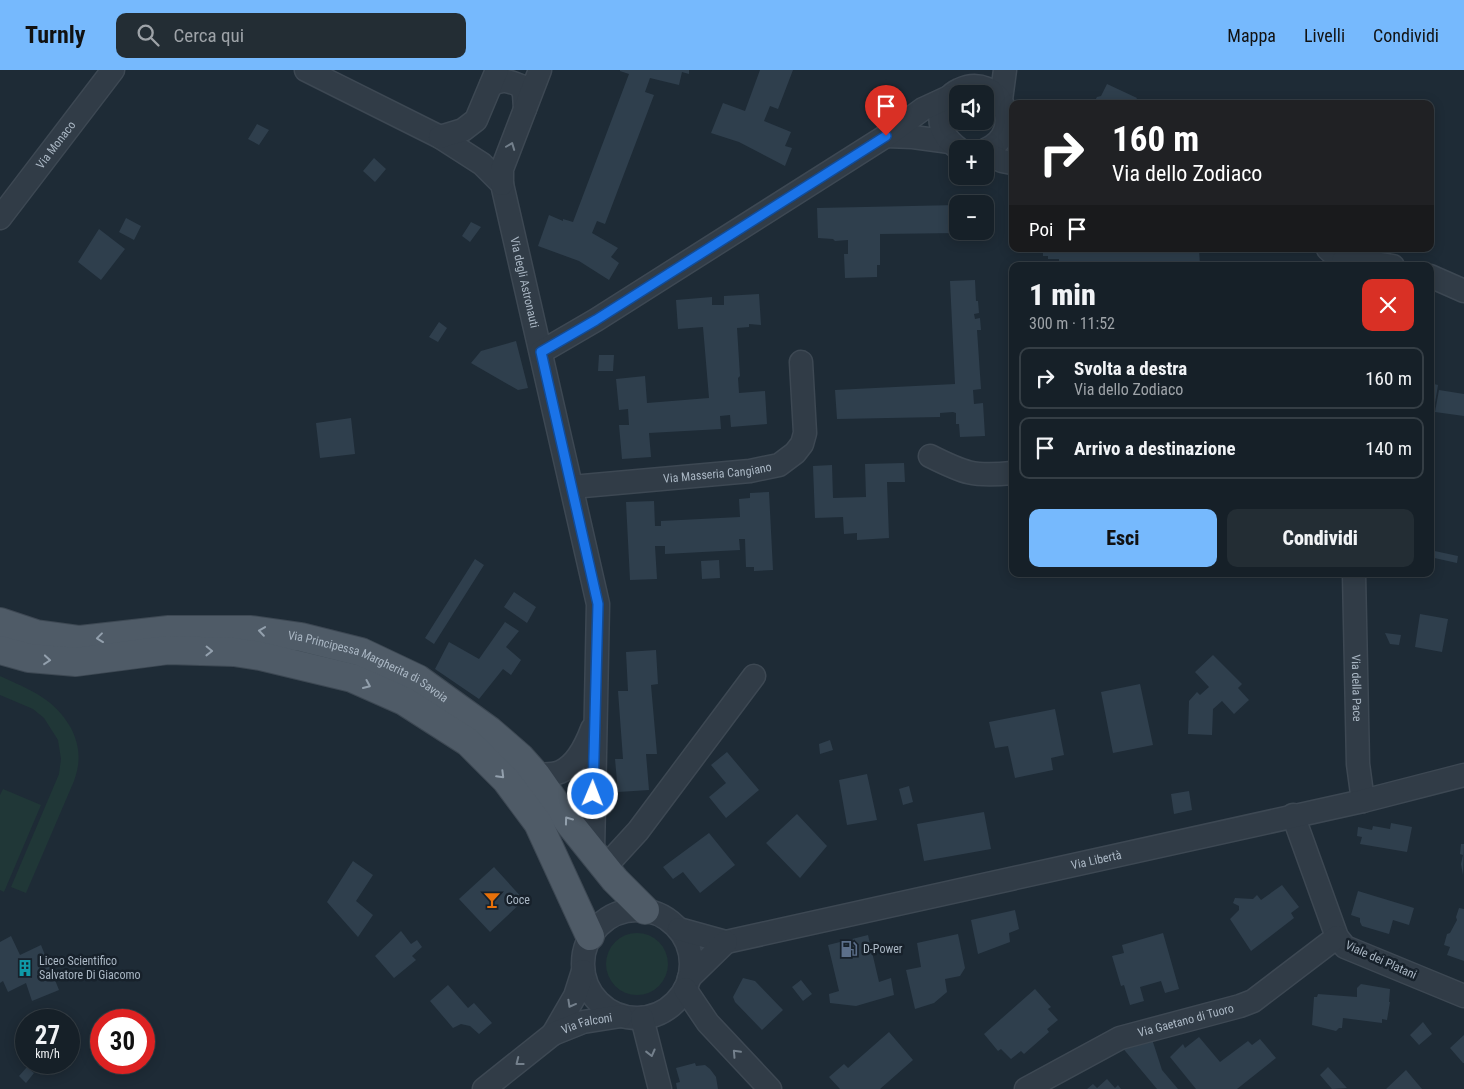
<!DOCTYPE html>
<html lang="it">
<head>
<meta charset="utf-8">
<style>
  :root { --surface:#162028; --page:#232d34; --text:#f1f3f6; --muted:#9ea3a8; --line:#353e45; --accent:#76b9fd }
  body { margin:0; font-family:"Roboto Condensed",sans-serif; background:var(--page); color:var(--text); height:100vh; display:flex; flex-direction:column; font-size:19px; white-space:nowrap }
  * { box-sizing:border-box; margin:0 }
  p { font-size:16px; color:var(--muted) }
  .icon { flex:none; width:28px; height:28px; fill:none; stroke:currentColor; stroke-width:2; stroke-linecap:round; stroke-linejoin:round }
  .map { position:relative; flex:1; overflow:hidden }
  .drawer { position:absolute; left:1009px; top:192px; width:425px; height:315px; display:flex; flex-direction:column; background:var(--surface); border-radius:10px; box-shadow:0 2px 12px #0003,0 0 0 1px var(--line) }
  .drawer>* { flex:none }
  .banner { position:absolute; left:1009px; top:30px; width:425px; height:152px; border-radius:10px; box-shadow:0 2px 12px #0003,0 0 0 1px var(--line); background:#202124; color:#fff; overflow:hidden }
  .fabs { position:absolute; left:949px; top:15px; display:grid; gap:10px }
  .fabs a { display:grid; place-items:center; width:45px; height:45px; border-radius:10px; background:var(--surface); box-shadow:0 2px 12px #0003,0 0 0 1px var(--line); font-size:25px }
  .speed { position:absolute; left:15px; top:939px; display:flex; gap:10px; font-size:25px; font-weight:700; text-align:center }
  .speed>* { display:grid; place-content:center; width:65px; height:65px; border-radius:50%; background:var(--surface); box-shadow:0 2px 12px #0003,0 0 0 1px var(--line); line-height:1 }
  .speed small { font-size:12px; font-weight:400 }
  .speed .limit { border:8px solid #d22; background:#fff; color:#111 }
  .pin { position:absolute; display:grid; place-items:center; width:42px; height:42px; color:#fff; margin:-51px -21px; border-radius:50% 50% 50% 0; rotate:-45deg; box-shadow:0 0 5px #0007 }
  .pin .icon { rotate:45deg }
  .me { position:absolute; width:55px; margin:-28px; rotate:1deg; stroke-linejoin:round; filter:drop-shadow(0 0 4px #0008) }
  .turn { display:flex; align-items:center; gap:18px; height:105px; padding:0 20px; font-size:22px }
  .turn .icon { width:65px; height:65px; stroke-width:2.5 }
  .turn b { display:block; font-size:35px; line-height:42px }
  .then { display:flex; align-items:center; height:48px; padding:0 20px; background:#0003; gap:10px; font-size:19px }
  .round { display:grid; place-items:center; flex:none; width:52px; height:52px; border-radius:10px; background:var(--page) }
  .overview { display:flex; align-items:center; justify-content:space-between; height:85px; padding:0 20px }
  h1 { font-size:30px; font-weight:800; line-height:38px }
  .primary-button { display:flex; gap:10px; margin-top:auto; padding:10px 20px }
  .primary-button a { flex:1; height:58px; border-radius:10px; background:var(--accent); color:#111; font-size:20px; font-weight:800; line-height:58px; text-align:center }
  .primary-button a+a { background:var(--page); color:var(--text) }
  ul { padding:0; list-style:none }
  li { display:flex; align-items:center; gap:15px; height:62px; margin:0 10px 8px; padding:0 10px; border:2px solid var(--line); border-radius:10px }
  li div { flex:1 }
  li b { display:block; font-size:19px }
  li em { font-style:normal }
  header { display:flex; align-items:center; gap:30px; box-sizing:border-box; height:70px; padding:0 25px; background:var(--accent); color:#111 }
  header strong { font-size:24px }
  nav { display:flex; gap:28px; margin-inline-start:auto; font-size:18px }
  .search { width:350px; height:45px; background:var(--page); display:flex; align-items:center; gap:12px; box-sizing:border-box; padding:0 18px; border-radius:10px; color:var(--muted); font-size:19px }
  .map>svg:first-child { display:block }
  .green { fill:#203737 }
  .building { fill:#2f3f4d }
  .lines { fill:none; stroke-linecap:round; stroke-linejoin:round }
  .minor-casing { stroke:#3d4853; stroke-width:25 }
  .major-casing { stroke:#3d4853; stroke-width:30 }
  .minor { stroke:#313c47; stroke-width:22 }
  .major { stroke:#4f5b67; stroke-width:28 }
  .oneway { stroke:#74808c }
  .oneway2 { stroke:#93a0ad }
  .route-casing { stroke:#114b97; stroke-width:12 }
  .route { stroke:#1a73e8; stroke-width:9 }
  .labels { text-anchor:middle; stroke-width:5; stroke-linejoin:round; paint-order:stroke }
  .street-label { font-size:12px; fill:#aab7c4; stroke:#17212b }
  .poi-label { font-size:12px; fill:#aab7c4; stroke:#17212b; text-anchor:start }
</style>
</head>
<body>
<header>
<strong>Turnly</strong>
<div class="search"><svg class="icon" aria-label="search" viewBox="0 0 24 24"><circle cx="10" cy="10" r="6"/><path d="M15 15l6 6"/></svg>Cerca qui</div>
<nav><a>Mappa</a><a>Livelli</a><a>Condividi</a></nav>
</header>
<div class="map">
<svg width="1464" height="1019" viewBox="0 0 1464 1019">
  <rect width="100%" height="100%" fill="#1e2b36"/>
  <path class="green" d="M0,606C30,620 54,628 71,658C80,676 81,692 74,711L26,823L11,817L59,704L61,689L58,670L44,648L33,639L0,625Z
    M3,719L41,735L4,822L0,820V725Z
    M606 894a31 31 0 1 1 62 0a31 31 0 1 1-62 0Z"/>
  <path class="building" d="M620,0H689V4L682,2L679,15L650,8L645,22L654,25L605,154L597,151L592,163L618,178L611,187L619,193L609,210L579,191L538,176L549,145L563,151V149L573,152L629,4L620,1Z
    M760,0H793L778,39L770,36L764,51L791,62L785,76L792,78L785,96L739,72L711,63L723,33L745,41Z
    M1107,14L1137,28L1134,34H1093L1097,27L1101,26Z
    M257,54L269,60L259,75L248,69Z
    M374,88L386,99L375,112L363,101Z
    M958,135V163L880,164V195H877V207L845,208L844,184H848V170L835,171L833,169L818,168L817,138Z
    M126,148L141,156L134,170L119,162Z
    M471,152L481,157L470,172L462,166Z
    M99,159L125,179L101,210L78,192Z
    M1043,179H1152V182H1162V179H1199L1200,196H1059V189H1048V186H1043Z
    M975,210L976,231H978L979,243L974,244L975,249L980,248L981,260H977L981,319L973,320L974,334L983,333L985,366L960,367L959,354H956V343L953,342L940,343V347L837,349L835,320L955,314L950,211Z
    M759,224L761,255L749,254V257L737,258L740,306L738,308L739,323L765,321L767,354L731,357L730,345L720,346L721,359L649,363L651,387L622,389L619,355H629L628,339L619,340L616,309L645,306L647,333L709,328L703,257L678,259L676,230L712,227V235H724V226Z
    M439,252L447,258L438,272L429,267Z
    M516,271L528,318L518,320L471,293L481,281Z
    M599,285H614L613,301H598Z
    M1430,313L1438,315L1433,345H1430Z
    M1439,320L1464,324V346L1435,342Z
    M351,348L355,384L320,388L316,353Z
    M904,393L905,412H887L889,468L857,470V463L844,464L843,447L815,448L813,396L832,395L833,428L866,427L865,394Z
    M769,422L773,500L754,501V497H746L745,469H739L740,480L665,484V476H655L657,509L630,510L626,432L654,431L655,456H661V451L740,447L739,429L750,428V423Z
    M1430,480L1458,486L1457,493L1430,487Z
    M475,489L484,495L434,574L425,568Z
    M719,490L720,508L702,509L701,491Z
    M514,522L536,537L527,553L504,537Z
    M1420,544L1448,549L1442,582L1415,577Z
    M505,552L519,561L506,577L521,590L511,605L503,599L479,629L435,599L449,572L479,589Z
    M1385,563L1401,565L1399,575L1390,574Z
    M656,580L658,614L651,615L657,684H646L649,720L618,722L615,689H623L618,621H628L626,582Z
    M1213,585L1242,614L1238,618L1249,630L1234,644L1222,631L1213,639L1212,665L1188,664L1189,631L1197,622L1200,625L1209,617L1195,602Z
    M1140,614L1153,675L1113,683L1101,622Z
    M1055,639L1064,685L1051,688L1053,700L1015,708L1008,676L995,678L989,652Z
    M830,670L833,680L820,684L819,674Z
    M727,682L759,720L726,748L709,727L726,713L711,695Z
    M867,704L877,750L847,755L839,710Z
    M909,716L913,732L903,735L899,719Z
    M1189,721L1192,740L1174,744L1171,724Z
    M984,742L991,779L924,791L917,754Z
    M797,744L827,776L800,808L766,773Z
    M1391,753L1412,757L1407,782L1360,774L1362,767L1357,766L1358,757L1372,760L1373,756L1390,759Z
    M709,763L735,795L700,823L683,802L673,809L663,797Z
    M1461,774H1464L1463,805L1461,794L1463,785L1460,784Z
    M353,791L373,805L356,831L373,845L358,867L327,832Z
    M494,797L524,830L490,862L459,829Z
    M1282,815L1299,837L1291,843L1294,848L1251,881L1230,849L1239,840V836L1233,833L1235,828L1253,829L1257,825L1261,830Z
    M1358,821L1414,838L1409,855L1393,850L1389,864L1362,856L1360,852V848L1351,845Z
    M1459,838L1464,839V891L1447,885L1450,877L1444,875L1447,864L1450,863L1457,850L1456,847Z
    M1015,840L1019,859L1009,863L1010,872L978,884L971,850Z
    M401,861L411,874L417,870L422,877L412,886L416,890L394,908L375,886Z
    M1163,863L1179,919L1165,923L1161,911L1140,917L1144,931L1130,935L1124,915L1121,916L1112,886L1124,883L1122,875Z
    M958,864L965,898L960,906L945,909L947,922L934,933L915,939L906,900L921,897L917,873Z
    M868,865L879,912L891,908L894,925L856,936L830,933L829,924L839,921L828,875Z
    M11,866L20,885L41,875L59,920L32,931L26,913L8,922L3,911L0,913V872Z
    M743,908L755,911L783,940L762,960L735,932L733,927Z
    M801,910L812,924L803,931L792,917Z
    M1361,914L1390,919L1389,932H1390L1387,950L1382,949V953L1343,948L1342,958H1339L1336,961L1312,955L1314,927H1317L1318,924L1357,927V918Z
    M448,915L468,938L474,933L492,953L479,964L470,956L461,954L453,958L430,931Z
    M1035,919L1051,937L1048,939L1058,950L1047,959L1049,962L1024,984L1021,981L1011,989L1001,979L998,981L984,964Z
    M1423,952L1432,964L1419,975L1410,965Z
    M889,962L913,990L880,1019H840L829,1007L844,994L848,998Z
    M1464,965V993H1463L1450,978Z
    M1199,967L1220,992L1248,971L1252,975L1260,969L1276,988L1237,1019H1196L1170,987L1183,974L1185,978Z
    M1152,969L1162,1000L1178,1019H1157L1121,976Z
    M695,993L696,996L705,995L710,999L716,1007L718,1019H677L676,1013L680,1012L676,998Z
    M27,997L34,1003L26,1013L19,1006Z
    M1328,997L1347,1018L1332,1019L1320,1005Z
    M1406,1000L1422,1019H1386Z
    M1107,1009L1115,1018L1118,1015L1121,1019H1087L1093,1014L1097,1018Z"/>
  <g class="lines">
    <g class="minor-casing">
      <g id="minor">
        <path id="s1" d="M306,0L440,67L482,94L502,114L598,534L593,782"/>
        <path d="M491,15C503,8 509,11 521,16L524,24L525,39"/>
        <path d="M1001,30L1005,0"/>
        <path d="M886,66L913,67L950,72"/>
        <path d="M440,67L463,60L476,50L497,0"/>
        <path d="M959,79C947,70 938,59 941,43C943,33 950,24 959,20C1000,0 1028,63 985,80"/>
        <path d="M985,83L1002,91L1012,93"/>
        <path d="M502,114V99L540,0"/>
        <path id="s2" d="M0,148L113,0"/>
        <path d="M1328,179L1347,196"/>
        <path d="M1343,191H1362L1393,196"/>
        <path d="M1430,206L1464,221"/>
        <path d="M541,282L596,250L886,66L923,39L949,27"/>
        <path d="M930,386C964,403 973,407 1012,403"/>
        <path id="s3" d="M572,417L750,401L779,395L795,383L802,374L805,363L801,292"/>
        <path id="s4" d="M1354,504L1358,694L1363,731"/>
        <path d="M536,705C544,704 553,705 560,702C577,695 586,675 592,659"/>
        <path d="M1293,745L1337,867L1345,877L1464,926"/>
        <path d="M605,797L638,761L754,606"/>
        <circle cx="637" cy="894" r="54"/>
        <path id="s5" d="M679,859L726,872L1363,731L1464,705"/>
        <path d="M689,908L726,872"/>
        <path d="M685,919L708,953L770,1019"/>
        <path d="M642,948L660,1019"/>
        <path d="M553,964L575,926L583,901"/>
        <path id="s6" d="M484,1019L553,964L583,952L621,946"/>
        <path id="s7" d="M1026,1019L1120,968L1240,936L1253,931L1337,867"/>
      </g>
    </g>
    <g class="major-casing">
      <g id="major">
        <path id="s8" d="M0,552L36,564L80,570L169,560H251L301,567L361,582L418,609L490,661L520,687L536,705L570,754L615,810L645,840"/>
        <path d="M0,580L29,588L76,592L168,580L234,582L260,586L352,608L404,631L468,672L506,710L538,753L590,866"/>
      </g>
    </g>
    <use href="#minor" class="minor"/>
    <use href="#major" class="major"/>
  </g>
  <defs><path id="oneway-chevron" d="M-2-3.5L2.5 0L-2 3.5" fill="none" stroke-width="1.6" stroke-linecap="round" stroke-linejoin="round" transform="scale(1.25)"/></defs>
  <g class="oneway">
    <use href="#oneway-chevron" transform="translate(511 76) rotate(-69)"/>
    <use href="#oneway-chevron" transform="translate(571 934) rotate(119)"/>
    <use href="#oneway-chevron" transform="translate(651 983) rotate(76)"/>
    <use href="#oneway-chevron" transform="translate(736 983) rotate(-133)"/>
    <use href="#oneway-chevron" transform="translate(519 992) rotate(142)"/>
  </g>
  <g class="oneway2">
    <use href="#oneway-chevron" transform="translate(262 561) rotate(-172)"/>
    <use href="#oneway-chevron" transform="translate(100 568) rotate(173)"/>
    <use href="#oneway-chevron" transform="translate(209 581) rotate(1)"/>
    <use href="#oneway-chevron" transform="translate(47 590) rotate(5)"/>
    <use href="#oneway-chevron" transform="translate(367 615) rotate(24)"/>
    <use href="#oneway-chevron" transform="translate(501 705) rotate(45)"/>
    <use href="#oneway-chevron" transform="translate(568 750) rotate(-126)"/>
  </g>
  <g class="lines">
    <g class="route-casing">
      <path id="route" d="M593,724L598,534L541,282L596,250L886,66"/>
    </g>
    <use href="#route" class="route"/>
  </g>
  <defs>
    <g id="bar-bare" transform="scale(1.35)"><path d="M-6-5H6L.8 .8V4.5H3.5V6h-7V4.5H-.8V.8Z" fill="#e8710a" stroke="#17212b" stroke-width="2.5" paint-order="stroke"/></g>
    <g id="fuel-bare" transform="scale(1.35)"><path d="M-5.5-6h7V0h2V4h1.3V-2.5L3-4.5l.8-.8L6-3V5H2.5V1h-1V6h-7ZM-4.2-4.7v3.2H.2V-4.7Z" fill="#5c6f8a" stroke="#17212b" stroke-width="2.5" paint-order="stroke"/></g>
    <g id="building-bare" transform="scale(1.35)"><path d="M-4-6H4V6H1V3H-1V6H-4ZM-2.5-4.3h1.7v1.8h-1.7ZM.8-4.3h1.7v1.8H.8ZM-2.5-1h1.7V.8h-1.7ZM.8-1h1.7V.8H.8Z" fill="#0f9aa8" stroke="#17212b" stroke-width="2.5" paint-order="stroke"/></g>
  </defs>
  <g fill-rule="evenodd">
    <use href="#bar-bare" x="492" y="830"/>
    <use href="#fuel-bare" x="849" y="879"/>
    <use href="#building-bare" x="25" y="898"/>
  </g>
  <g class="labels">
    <g class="street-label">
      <text dy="4" stroke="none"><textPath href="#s2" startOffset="92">Via Monaco</textPath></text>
      <text dy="4" stroke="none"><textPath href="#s1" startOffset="329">Via degli Astronauti</textPath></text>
      <text dy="4" stroke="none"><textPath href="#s3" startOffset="146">Via Masseria Cangiano</textPath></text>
      <text dy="4" stroke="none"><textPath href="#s8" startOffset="378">Via Principessa Margherita di Savoia</textPath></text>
      <text dy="4" stroke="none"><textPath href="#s4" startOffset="114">Via della Pace</textPath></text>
      <text dy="4" stroke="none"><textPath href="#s5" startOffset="428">Via Libertà</textPath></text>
      <text transform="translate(1381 890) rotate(24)" y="4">Viale dei Platani</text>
      <text dy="4" stroke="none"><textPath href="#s7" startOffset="175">Via Gaetano di Tuoro</textPath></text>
      <text dy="4" stroke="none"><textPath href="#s6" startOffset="124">Via Falconi</textPath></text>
    </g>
    <g class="poi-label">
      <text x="506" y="834">Coce</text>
      <text x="863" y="883">D-Power</text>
      <text x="39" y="895">Liceo Scientifico<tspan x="39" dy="14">Salvatore Di Giacomo</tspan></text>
    </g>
  </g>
</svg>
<div class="fabs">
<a><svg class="icon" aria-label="sound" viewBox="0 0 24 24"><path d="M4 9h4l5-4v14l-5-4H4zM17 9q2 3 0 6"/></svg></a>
<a>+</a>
<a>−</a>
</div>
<div class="speed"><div>27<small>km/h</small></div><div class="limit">30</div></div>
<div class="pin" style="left:886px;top:66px;background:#d93025"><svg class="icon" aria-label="arrive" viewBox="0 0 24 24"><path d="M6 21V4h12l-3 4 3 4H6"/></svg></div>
<svg class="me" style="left:593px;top:724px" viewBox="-20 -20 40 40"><circle r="17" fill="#1a73e8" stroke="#fff" stroke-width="3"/><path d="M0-11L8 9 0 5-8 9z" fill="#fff"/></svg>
<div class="banner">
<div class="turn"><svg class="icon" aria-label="right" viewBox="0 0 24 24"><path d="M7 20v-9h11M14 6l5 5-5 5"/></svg><div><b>160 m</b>Via dello Zodiaco</div></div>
<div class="then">Poi<svg class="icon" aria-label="arrive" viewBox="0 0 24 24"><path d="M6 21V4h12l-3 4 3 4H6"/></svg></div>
</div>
<section class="drawer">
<div class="overview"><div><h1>1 min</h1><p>300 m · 11:52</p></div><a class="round" style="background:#d93025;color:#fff"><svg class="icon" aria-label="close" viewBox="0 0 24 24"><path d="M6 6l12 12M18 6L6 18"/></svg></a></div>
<ul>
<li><svg class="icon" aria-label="right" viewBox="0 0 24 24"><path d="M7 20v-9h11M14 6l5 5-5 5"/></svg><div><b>Svolta a destra</b><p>Via dello Zodiaco</p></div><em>160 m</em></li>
<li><svg class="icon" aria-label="arrive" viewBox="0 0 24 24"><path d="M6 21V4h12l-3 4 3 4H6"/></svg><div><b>Arrivo a destinazione</b></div><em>140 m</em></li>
</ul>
<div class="primary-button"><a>Esci</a><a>Condividi</a></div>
</section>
</div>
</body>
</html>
